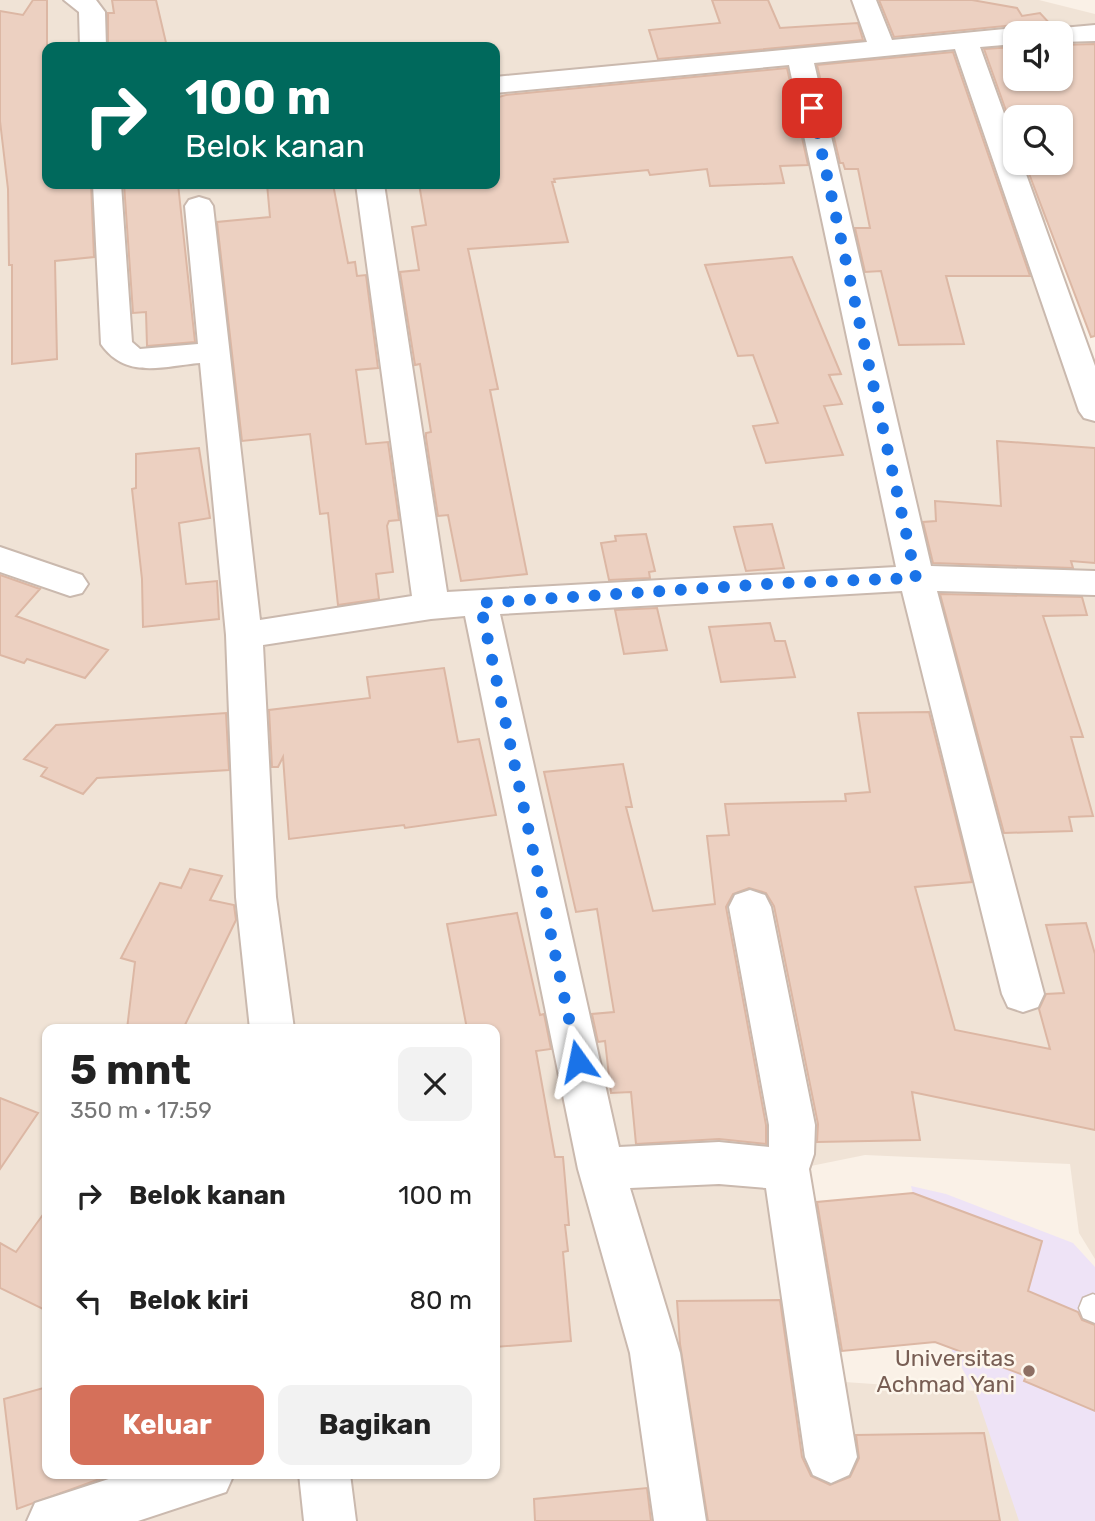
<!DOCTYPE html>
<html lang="id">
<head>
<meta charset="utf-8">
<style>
  :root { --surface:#fff; --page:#f2f2f2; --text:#222; --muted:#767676; --accent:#d5705a }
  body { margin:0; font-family:Rubik,sans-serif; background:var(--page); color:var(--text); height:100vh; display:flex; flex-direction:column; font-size:26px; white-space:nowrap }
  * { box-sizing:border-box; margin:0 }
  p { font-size:23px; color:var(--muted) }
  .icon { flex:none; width:38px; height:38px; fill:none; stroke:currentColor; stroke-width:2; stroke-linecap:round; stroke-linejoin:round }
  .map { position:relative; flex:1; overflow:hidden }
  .sheet { position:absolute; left:42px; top:1024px; width:458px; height:455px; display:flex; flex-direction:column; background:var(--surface); border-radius:14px; box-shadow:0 2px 5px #0004 }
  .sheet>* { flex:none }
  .guide { position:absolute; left:42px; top:42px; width:458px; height:147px; border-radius:14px; box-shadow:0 2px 5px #0004; background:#00695c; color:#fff; overflow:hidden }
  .tools { position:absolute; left:1003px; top:21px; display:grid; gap:14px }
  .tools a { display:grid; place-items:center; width:70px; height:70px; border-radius:14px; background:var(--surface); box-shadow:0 2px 5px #0004; font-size:35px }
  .pin { position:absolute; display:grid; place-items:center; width:60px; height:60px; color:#fff; margin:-30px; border-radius:14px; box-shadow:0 4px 10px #0006 }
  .me { position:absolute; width:77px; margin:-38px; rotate:348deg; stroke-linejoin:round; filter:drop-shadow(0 0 5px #0008) }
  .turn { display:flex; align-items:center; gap:24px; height:147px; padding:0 28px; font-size:32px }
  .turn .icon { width:91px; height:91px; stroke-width:2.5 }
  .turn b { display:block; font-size:49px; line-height:60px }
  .round { display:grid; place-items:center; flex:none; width:74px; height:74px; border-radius:14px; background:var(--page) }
  .overview { display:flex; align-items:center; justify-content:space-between; height:119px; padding:0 28px }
  h1 { font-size:42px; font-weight:700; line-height:52px }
  .cta { display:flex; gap:14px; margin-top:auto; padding:14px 28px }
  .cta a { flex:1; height:80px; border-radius:14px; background:var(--accent); color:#fff; font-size:28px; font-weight:700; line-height:80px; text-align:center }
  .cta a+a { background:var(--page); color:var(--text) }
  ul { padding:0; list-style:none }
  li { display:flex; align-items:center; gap:21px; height:105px; padding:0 28px }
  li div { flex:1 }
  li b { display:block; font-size:26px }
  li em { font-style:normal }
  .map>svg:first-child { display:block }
  .residential { fill:#f0e3d6; fill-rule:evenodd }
  .education { fill:#eee3f6 }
  .building { fill:#ecd0c1; stroke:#dcb7a4; stroke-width:2 }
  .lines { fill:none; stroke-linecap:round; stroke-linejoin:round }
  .lane-casing { stroke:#cab9ae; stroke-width:3 }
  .street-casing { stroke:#cab9ae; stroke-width:4 }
  .lane { fill:#fff; fill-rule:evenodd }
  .street { fill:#fff; fill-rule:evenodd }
  .route { stroke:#1a73e8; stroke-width:12; stroke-dasharray:0 21.6 }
  .education-dot { fill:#8d6e63; stroke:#fdf6ec; stroke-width:2.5 }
  .labels { text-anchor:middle; stroke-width:5; stroke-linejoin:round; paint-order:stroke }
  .near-education-label { font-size:23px; fill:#785e54; stroke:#fdf6ec; text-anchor:end }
</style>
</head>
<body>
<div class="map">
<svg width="1095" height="1521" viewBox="0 0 1095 1521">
  <rect width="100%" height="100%" fill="#faf1e7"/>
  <path class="residential" d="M0,0H1039L1095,14V211L1039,223L1091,356L1095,359V1259L1079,1233L1070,1164L865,1155L796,1169L815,1380L991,1392L1022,1521H0ZM1015,33H1060V79H1015ZM47,47H495V184H47ZM1015,117H1060V163H1015ZM47,1029H495V1474H47Z"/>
  <path class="education" d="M911,1186L946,1194L1073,1243L1095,1267V1521H1019L975,1391L952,1351Z"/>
  <path class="building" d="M33,0H47V184H91L94,257L55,261L57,359L12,364V265H9L8,189L0,121V11L23,15Z
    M112,0H156L167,47H108V13H114Z
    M712,0H768L780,28L858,23L863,40L658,59L649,30L720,23Z
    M879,0H972L1017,8L1022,16L1040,13L1052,26L1045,33H1028L1015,25L894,37Z
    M1095,44V336L1091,337L1025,163H1060V117H1015V136L984,49L1015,47V79H1060V45Z
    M953,52L1030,276H946L964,344L899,345L881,271L865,272L855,228H870L858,169H845L843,163H840L817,65Z
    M787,68L808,165L780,166L784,183L710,186L707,169L650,175L648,170L554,179L555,182H552L568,242L468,249L498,389L490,390L527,574L461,581L448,515L438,516L426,438V433L431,432L420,364L415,365L400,272L419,270L412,227L426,225L419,184H495V98L506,95Z
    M124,184H178L195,342L147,346L146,312L133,313Z
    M267,184H333L348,263L355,262L357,276L366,275L378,368L356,370L366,444L388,442L399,520L389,521L387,526L393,572L376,574L379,599L338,605L328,513L320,514L310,434L242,441L217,222L270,217Z
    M792,257L841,374L829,375L842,404L824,406L843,455L766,463L753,426L778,423L753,355L738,356L705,265Z
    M997,441L1095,448V563L1071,561L1073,568L933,563L923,522L936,521L935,501L1001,506Z
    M199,448L210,518L179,523L186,584L217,581L219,619L143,627L142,579L132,489L136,488V454Z
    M772,524L784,568L746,571L734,527Z
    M646,534L655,571L649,572L650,578L609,580L601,543L616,541L615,536Z
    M0,575L40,589L16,616L108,650L85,678L27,659L24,663L0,655Z
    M940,594L1082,597L1087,615L1043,616L1083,737H1071L1093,816L1069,817L1072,831L1004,833Z
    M657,608L667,650L624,654L615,610Z
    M770,623L775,641H785L795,677L721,682L709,627Z
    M444,668L458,742L479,739L496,815L405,828L404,825L289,839L283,757L278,767H272L269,710L370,698L367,677Z
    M929,712L972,882L915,887L955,1030L1050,1049L1039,1009L1046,994L1064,993L1046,925L1086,923L1095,954V1130L912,1092L920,1140L817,1142L818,1124L774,906L766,893L749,888L733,894L726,907L766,1125V1144L719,1139L636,1144L631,1092L611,1093L605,1041L598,1042L592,1014L614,1012L597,909L576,912L544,772L623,764L632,807H626L653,911L715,904L707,836L729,835L725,804L846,801L845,794L870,792L858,713Z
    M226,713L229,770L97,778L83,794L41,776L47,768L24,759L56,725Z
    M190,869L222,876L210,900L234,905L236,920L183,1029H127L135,962L121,958L160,883L181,888Z
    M517,913L540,1015L544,1014L551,1049L536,1051L555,1157H563L569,1225H565L568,1251L563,1252L571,1341L495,1347V1029H467L447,924Z
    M0,1098L38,1113L0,1169Z
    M913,1193L1042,1241L1028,1291L1078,1312L1082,1320L1095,1325V1411L1024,1381L1026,1376L935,1342L842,1351L817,1202Z
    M47,1209V1311L0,1288V1243L16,1252Z
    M780,1300L802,1457L811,1476L830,1485L850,1477L859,1458L856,1435L984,1433L1000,1521H708L680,1344L677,1301Z
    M47,1387V1474H108V1476L17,1509L4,1399Z
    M647,1488L651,1521H535L534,1499Z"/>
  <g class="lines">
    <g class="lane-casing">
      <path id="lane" d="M1093,1294L1095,1295V1323L1083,1318L1079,1308L1083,1298Z"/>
    </g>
    <g class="street-casing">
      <path id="street" d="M64,0H96L105,12L106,47H80L79,12Z
        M852,0H876L892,40L1015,28L1026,33H1015V44L980,47L1015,144V163H1022L1095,366V421L1084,418L1079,411L955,49L814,63L931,566L1095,571V595L937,591L1044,994L1038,1007L1023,1012L1008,1007L1002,994L902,591L500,614L619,1147L719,1142L769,1147V1125L729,907L735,895L750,890L765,895L771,907L815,1125L814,1154L809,1169L857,1457L849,1475L831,1483L813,1475L805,1457L766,1188L719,1184L630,1188L680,1353L706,1521H654L630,1353L578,1169L465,616L431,619L263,645L276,897L294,1029H250L236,897L226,635L200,363C163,366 126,380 101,344L93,184H121L132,342L140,349L198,344L185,206L189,200L199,197L209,200L213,206L260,620L412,596L356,184H384L447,592L896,567L789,65L495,93V77L867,42Z
        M1095,25V41L1060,42V33H1048L1051,29Z
        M0,547L82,575L88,584L82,593L70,596L0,572Z
        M124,1474H234L226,1492L138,1521H27L35,1503Z
        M299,1474H350L356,1521H304Z"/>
    </g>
    <use href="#lane" class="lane"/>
    <use href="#street" class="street"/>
  </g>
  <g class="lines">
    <path class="route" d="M578,1061L480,603L784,583L916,578L812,108"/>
  </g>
  <circle class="education-dot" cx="1029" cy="1371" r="7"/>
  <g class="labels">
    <g class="near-education-label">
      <text x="1015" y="1366">Universitas<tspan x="1015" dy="26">Achmad Yani</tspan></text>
    </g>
  </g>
</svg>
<div class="tools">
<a><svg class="icon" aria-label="sound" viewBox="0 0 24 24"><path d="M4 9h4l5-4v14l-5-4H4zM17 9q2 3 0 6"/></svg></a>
<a><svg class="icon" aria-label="search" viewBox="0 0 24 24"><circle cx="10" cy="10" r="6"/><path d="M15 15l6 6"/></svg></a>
</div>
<div class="pin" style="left:812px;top:108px;background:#d93025"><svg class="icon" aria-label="arrive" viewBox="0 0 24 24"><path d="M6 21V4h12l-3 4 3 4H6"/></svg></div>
<svg class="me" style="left:578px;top:1061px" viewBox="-20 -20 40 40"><path d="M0-17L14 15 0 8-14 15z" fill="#1a73e8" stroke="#fff" stroke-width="4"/></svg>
<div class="guide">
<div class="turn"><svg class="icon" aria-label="right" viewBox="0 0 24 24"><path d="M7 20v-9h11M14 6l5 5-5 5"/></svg><div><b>100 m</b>Belok kanan</div></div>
</div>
<section class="sheet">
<div class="overview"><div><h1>5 mnt</h1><p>350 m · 17:59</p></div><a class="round"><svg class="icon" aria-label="close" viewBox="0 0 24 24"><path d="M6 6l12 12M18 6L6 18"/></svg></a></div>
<ul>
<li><svg class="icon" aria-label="right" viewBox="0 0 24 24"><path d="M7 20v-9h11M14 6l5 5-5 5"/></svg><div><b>Belok kanan</b></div><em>100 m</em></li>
<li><svg class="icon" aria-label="left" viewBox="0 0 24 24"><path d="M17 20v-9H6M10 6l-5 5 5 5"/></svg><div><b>Belok kiri</b></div><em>80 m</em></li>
</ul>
<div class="cta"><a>Keluar</a><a>Bagikan</a></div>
</section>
</div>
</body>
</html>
